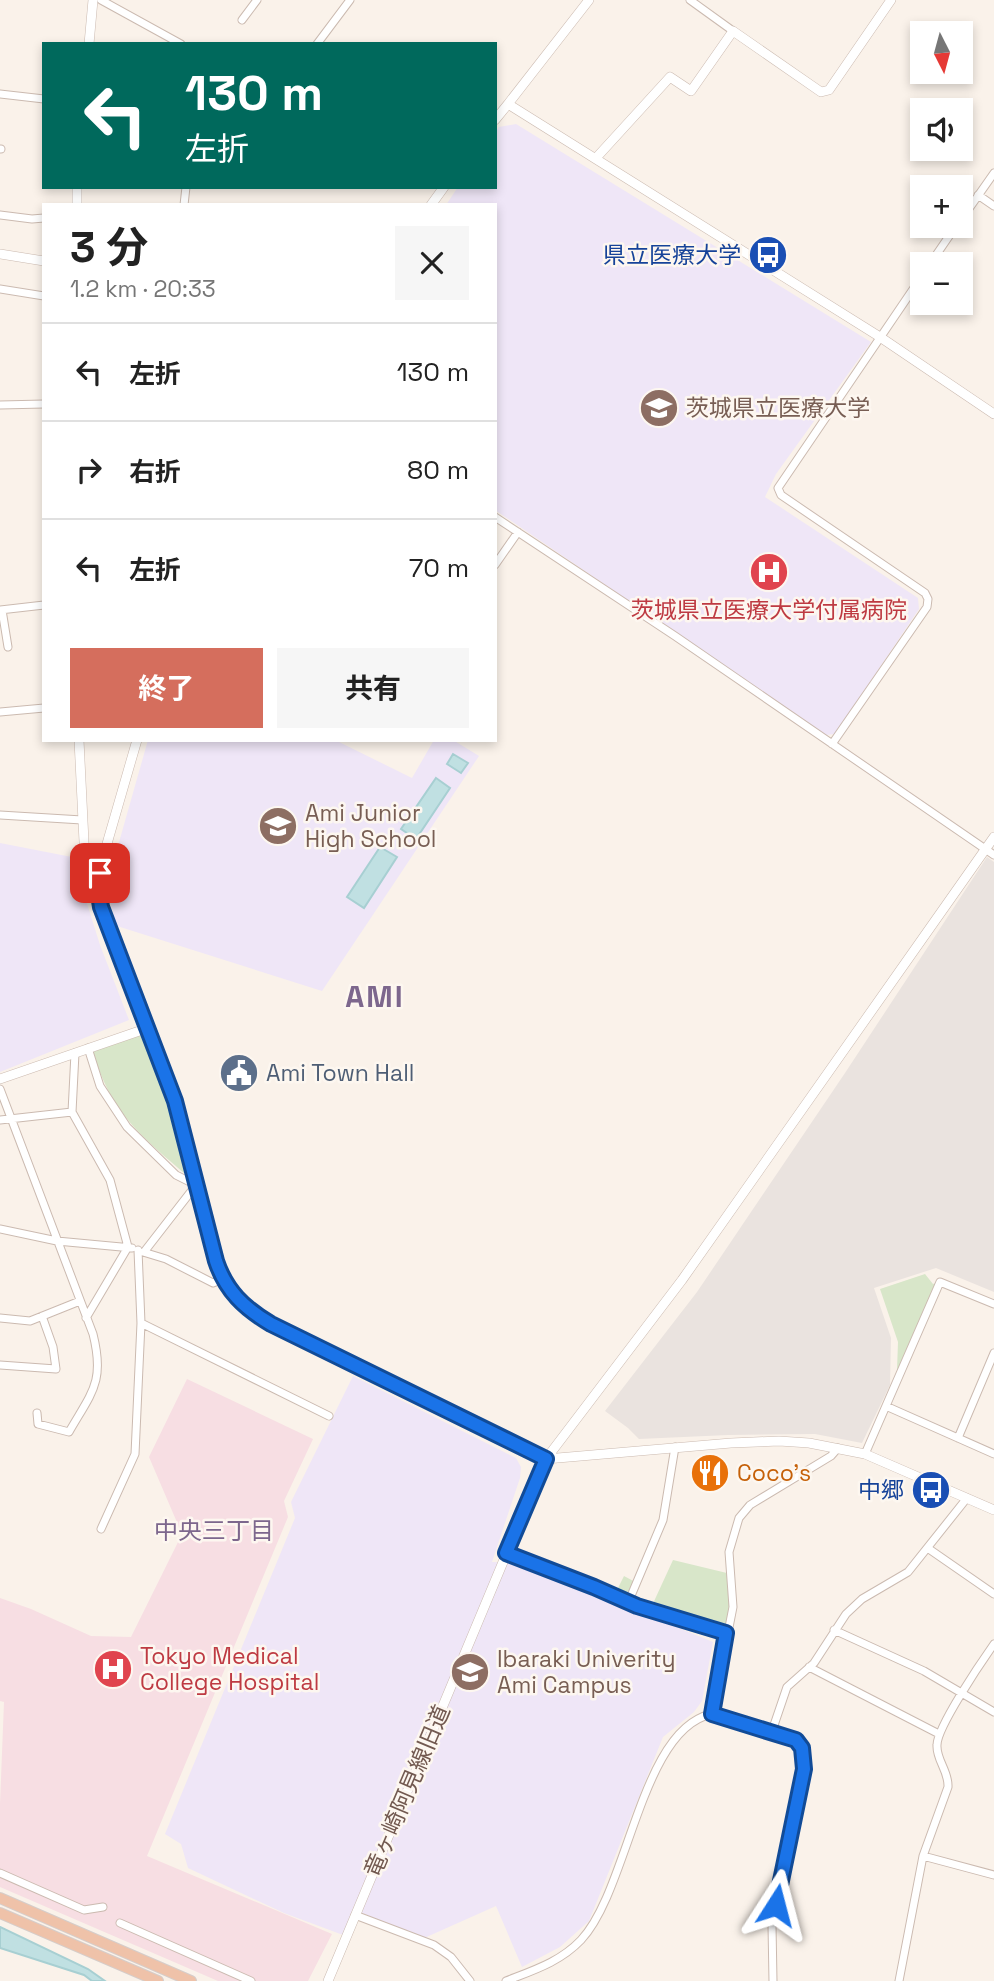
<!DOCTYPE html>
<html lang="ja">
<head>
<meta charset="utf-8">
<style>
  :root { --surface:#fff; --page:#f6f6f6; --text:#222; --muted:#767676; --line:#e0e0e0; --accent:#d56e5d }
  body { margin:0; font-family:"Space Grotesk","Noto Sans JP",sans-serif; background:var(--page); color:var(--text); height:100vh; display:flex; flex-direction:column; font-size:26px; white-space:nowrap }
  * { box-sizing:border-box; margin:0 }
  p { font-size:23px; color:var(--muted) }
  .icon { flex:none; width:38px; height:38px; fill:none; stroke:currentColor; stroke-width:2; stroke-linecap:round; stroke-linejoin:round }
  .map { position:relative; flex:1; overflow:hidden }
  .drawer { position:absolute; left:42px; top:203px; width:455px; height:539px; display:flex; flex-direction:column; background:var(--surface); border-radius:0px; box-shadow:0 4px 10px #0003 }
  .drawer>* { flex:none }
  .guide { position:absolute; left:42px; top:42px; width:455px; height:147px; border-radius:0px; box-shadow:0 4px 10px #0003; background:#00695c; color:#fff; overflow:hidden }
  .needle { width:46px; rotate:174deg }
  .controls { position:absolute; left:910px; top:21px; display:grid; gap:14px }
  .controls a { display:grid; place-items:center; width:63px; height:63px; border-radius:0px; background:var(--surface); box-shadow:0 4px 10px #0003; font-size:35px }
  .pin { position:absolute; display:grid; place-items:center; width:60px; height:60px; color:#fff; margin:-30px; border-radius:14px; box-shadow:0 4px 10px #0006 }
  .me { position:absolute; width:77px; margin:-38px; rotate:9deg; stroke-linejoin:round; filter:drop-shadow(0 0 5px #0008) }
  .turn { display:flex; align-items:center; gap:24px; height:147px; padding:0 28px; font-size:32px }
  .turn .icon { width:91px; height:91px; stroke-width:2.5 }
  .turn b { display:block; font-size:49px; line-height:60px }
  .round { display:grid; place-items:center; flex:none; width:74px; height:74px; border-radius:0px; background:var(--page) }
  .headline { display:flex; align-items:center; justify-content:space-between; height:119px; padding:0 28px }
  h1 { font-size:42px; font-weight:700; line-height:52px }
  .cta { display:flex; gap:14px; margin-top:auto; padding:14px 28px }
  .cta a { flex:1; height:80px; border-radius:0px; background:var(--accent); color:#fff; font-size:28px; font-weight:700; line-height:80px; text-align:center }
  .cta a+a { background:var(--page); color:var(--text) }
  ul { padding:0; list-style:none }
  li { display:flex; align-items:center; gap:21px; height:98px; padding:0 28px; border-top:2px solid var(--line) }
  li div { flex:1 }
  li b { display:block; font-size:26px }
  li em { font-style:normal }
  .map>svg:first-child { display:block }
  .industrial { fill:#eae3df }
  .education { fill:#efe6f7 }
  .medical { fill:#f7dee3 }
  .green { fill:#d8e6c9 }
  .water { fill:#c0e0e2; stroke:#a7cfd2; stroke-width:2 }
  .lines { fill:none; stroke-linecap:round; stroke-linejoin:round }
  .minor-casing { stroke:#cbbab0; stroke-width:9 }
  .tertiary-casing { stroke:#cbbab0; stroke-width:10 }
  .trunk-casing { stroke:#d5cdca; stroke-width:12 }
  .minor { stroke:#fff; stroke-width:7 }
  .tertiary { stroke:#fff; stroke-width:9 }
  .trunk { stroke:#efc2a9; stroke-width:10 }
  .route-casing { stroke:#114b97; stroke-width:18 }
  .route { stroke:#1a73e8; stroke-width:12 }
  .labels { text-anchor:middle; stroke-width:5; stroke-linejoin:round; paint-order:stroke }
  .transit-label { font-size:23px; fill:#164399; stroke:#fdf7f0; text-anchor:end }
  .education-label { font-size:23px; fill:#785e54; stroke:#fdf7f0; text-anchor:start }
  .health-label { font-size:23px; fill:#be3a42; stroke:#fdf7f0 }
  .service-label { font-size:23px; fill:#4e5e75; stroke:#fdf7f0; text-anchor:start }
  .food-label { font-size:23px; fill:#c56008; stroke:#fdf7f0; text-anchor:start }
  .street-label { font-size:23px; fill:#725950; stroke:#fdf7f0 }
  .neighbourhood-label { font-size:24px; fill:#7d678d; stroke:#fdf7f0 }
  .district-label { font-size:30px; font-weight:bold; letter-spacing:2px; fill:#7d678d; stroke:#fdf7f0 }
</style>
</head>
<body>
<div class="map">
<svg width="994" height="1981" viewBox="0 0 994 1981">
  <rect width="100%" height="100%" fill="#faf2ea"/>
  <path class="industrial" d="M987,857L994,862V1292L936,1268L874,1288L891,1338L890,1385L862,1443L815,1434L728,1435L639,1439L628,1428L605,1411L697,1292L845,1073Z"/>
  <path class="education" d="M516,124L871,342L776,474L765,497L918,598L919,609L835,734L826,735L495,510V205H446L458,187H495V132L499,127Z
    M148,740H335L412,778L434,740H453L479,756L322,991L117,926L108,895L110,874Z
    M0,843L77,858L80,881L100,945L129,1020L0,1072Z
    M353,1376L516,1458L521,1467L520,1478L492,1562L519,1563L713,1642L702,1701L694,1712L663,1737L589,1921L560,1947L522,1967L496,1906L422,1939L353,1909L343,1935L284,1913L188,1868L181,1844L165,1834L295,1518L291,1502Z"/>
  <path class="medical" d="M187,1379L313,1439L284,1501L288,1517L147,1856L332,1934L308,1981H218L0,1887V1804L4,1702L0,1701V1598L31,1609L91,1636L131,1637L182,1534L149,1457Z"/>
  <path class="green" d="M147,1033L172,1111L190,1178C143,1138 110,1113 93,1051Z
    M925,1274L933,1284L939,1282L902,1372L897,1370L898,1342L880,1289Z
    M673,1560L731,1574L733,1607L726,1633L650,1610Z
    M624,1576L637,1583L628,1603L614,1596Z"/>
  <path class="water" d="M453,754L468,763L461,773L447,764Z
    M436,778L450,788L416,839L401,829Z
    M380,847L397,857L364,908L347,897Z
    M0,1927L88,1969L105,1981H92L84,1975L0,1948Z"/>
  <g class="lines">
    <g class="minor-casing">
      <path id="minor" d="M101,0L181,44
        M690,0L733,31
        M242,20L257,0
        M317,44L350,0
        M0,94L44,99
        M0,149H1
        M978,195L994,206
        M184,205L186,187
        M0,215L32,219L44,218
        M961,220L994,173
        M930,264L956,226
        M0,289L44,296
        M0,405L44,404
        M495,517L675,636L994,855
        M495,565L518,532
        M0,610L44,605
        M2,610L8,647
        M0,712L44,708
        M832,744L927,607L928,599L925,593L781,495L778,488L922,276
        M0,815L82,820
        M88,1048L100,1086L127,1127L176,1175L196,1185L144,1252
        M75,1053L72,1112L110,1180L128,1247L86,1318
        M0,1089L93,1334C105,1382 92,1392 69,1432L38,1424L37,1413
        M0,1120L72,1112
        M0,1229L57,1241L132,1248
        M143,1252L166,1259L213,1283L223,1279
        M0,1318L30,1321L80,1301
        M141,1323L329,1416
        M0,1365L56,1369L53,1347L42,1316
        M888,1407L994,1454
        M958,1438L994,1353
        M865,1454L940,1282L994,1304
        M101,1529L135,1454L141,1323L138,1250
        M929,1549L994,1594
        M506,1553L594,1587L637,1607L726,1633
        M628,1603L663,1520L675,1447
        M834,1630L924,1671L994,1712
        M809,1667L939,1734
        M712,1714L733,1607L729,1552L739,1518L750,1505L831,1456L838,1448
        M772,1731L787,1687L814,1663L846,1614L862,1599L908,1572L967,1498
        M923,1856L994,1875
        M0,1873L84,1910L103,1907
        M355,1915L434,1945L451,1957L470,1981
        M120,1923L251,1981
        M506,1981C534,1970 560,1962 581,1940C629,1889 641,1728 712,1714L796,1740L802,1748L804,1769L783,1863L772,1925L773,1981
        M899,1981L923,1856L948,1787C949,1771 936,1760 937,1745C937,1727 982,1661 994,1644"/>
    </g>
    <g class="tertiary-casing">
      <path id="tertiary" d="M89,44L93,0
        M508,104L589,0
        M495,120L508,104L880,337L994,414
        M596,158L670,77L691,91L733,31L821,92L829,90L891,0
        M77,205V187
        M431,205L444,187
        M0,254L44,261
        M79,740L85,862L88,869L100,873
        M137,740L102,861L99,897L175,1101L217,1264C228,1292 245,1308 271,1324L546,1459L731,1443L779,1441L809,1443L865,1454L994,1510
        M0,1079L148,1028
        M328,1981L546,1459L682,1280L994,837"/>
    </g>
    <g class="trunk-casing">
      <path id="trunk" d="M0,1898L191,1981
        M0,1913L158,1981"/>
    </g>
    <use href="#minor" class="minor"/>
    <use href="#tertiary" class="tertiary"/>
    <use href="#trunk" class="trunk"/>
  </g>
  <g class="lines">
    <g class="route-casing">
      <path id="route" d="M100,873L98,888L101,907L175,1101L216,1261C226,1291 244,1308 271,1324L546,1459L506,1553L594,1587L637,1606L726,1633L712,1714L796,1740L802,1748L804,1769L776,1905"/>
    </g>
    <use href="#route" class="route"/>
  </g>
  <defs>
    <g id="bus-disc" transform="scale(2.0125)"><circle r="9.5" fill="#1a4fb4" stroke="#fdf7f0"/><path d="M-5-6H5V4H4V6H2V4H-2V6H-4V4H-5ZM-3.5-4V0h7V-4ZM-3.5 1.2v1.5H-2V1.2ZM2 1.2v1.5H3.5V1.2Z" fill="#fff"/></g>
    <g id="school-disc" transform="scale(2.0125)"><circle r="9.5" fill="#8d6e63" stroke="#fdf7f0"/><path d="M0-5L7-2L0 1L-7-2ZM-4 1L0 2.5L4 1V4Q0 6-4 4Z" fill="#fff"/></g>
    <g id="hospital-disc" transform="scale(2.0125)"><circle r="9.5" fill="#e0444e" stroke="#fdf7f0"/><path d="M-5-5h3v3.5h4V-5h3V5h-3V1.5h-4V5h-3Z" fill="#fff"/></g>
    <g id="civic-disc" transform="scale(2.0125)"><circle r="9.5" fill="#5c6f8a" stroke="#fdf7f0"/><path d="M-.6-6.5H3V-4.5H.6V-3L4-1V1h2V6H-6V1h2V-1L-.6-3ZM-1.2 2.5V6h2.4V2.5Z" fill="#fff"/></g>
    <g id="restaurant-disc" transform="scale(2.0125)"><circle r="9.5" fill="#e8710a" stroke="#fdf7f0"/><path d="M-5-6h1v4h1v-4h1v4h1v-4h1v5L-1.5 .5V6h-2V.5L-5-1ZM5-6V6H3V1.5H1.5Q1.5-4 5-6Z" fill="#fff"/></g>
    <g id="university-disc" transform="scale(2.0125)"><circle r="9.5" fill="#8d6e63" stroke="#fdf7f0"/><path d="M0-5L7-2L0 1L-7-2ZM-4 1L0 2.5L4 1V4Q0 6-4 4Z" fill="#fff"/></g>
  </defs>
  <g fill-rule="evenodd">
    <use href="#bus-disc" x="768" y="255"/>
    <use href="#school-disc" x="659" y="408"/>
    <use href="#hospital-disc" x="769" y="572"/>
    <use href="#school-disc" x="278" y="826"/>
    <use href="#civic-disc" x="239" y="1073"/>
    <use href="#restaurant-disc" x="710" y="1473"/>
    <use href="#bus-disc" x="931" y="1490"/>
    <use href="#hospital-disc" x="113" y="1669"/>
    <use href="#university-disc" x="470" y="1672"/>
  </g>
  <g class="labels">
    <g class="transit-label">
      <text x="741" y="263">県立医療大学</text>
      <text x="904" y="1498">中郷</text>
    </g>
    <g class="education-label">
      <text x="686" y="416">茨城県立医療大学</text>
      <text x="305" y="821">Ami Junior<tspan x="305" dy="26">High School</tspan></text>
      <text x="497" y="1667">Ibaraki Univerity<tspan x="497" dy="26">Ami Campus</tspan></text>
    </g>
    <g class="health-label">
      <text x="769" y="618">茨城県立医療大学付属病院</text>
      <text x="140" y="1664" text-anchor="start">Tokyo Medical<tspan x="140" dy="26">College Hospital</tspan></text>
    </g>
    <g class="service-label">
      <text x="266" y="1081">Ami Town Hall</text>
    </g>
    <g class="food-label">
      <text x="737" y="1481">Coco's</text>
    </g>
    <g class="street-label">
      <text transform="translate(407 1791) rotate(-67)" y="8">竜ヶ崎阿見線旧道</text>
    </g>
    <g class="neighbourhood-label">
      <text x="214" y="1539">中央三丁目</text>
    </g>
    <g class="district-label">
      <text x="375" y="1007">AMI</text>
    </g>
  </g>
</svg>
<div class="controls">
<a><svg class="needle" viewBox="-14 -14 28 28"><path d="M0-13l5 13h-10z" fill="#e53935"/><path d="M0 13l5-13h-10z" fill="#767676"/></svg></a>
<a><svg class="icon" aria-label="sound" viewBox="0 0 24 24"><path d="M4 9h4l5-4v14l-5-4H4zM17 9q2 3 0 6"/></svg></a>
<a>+</a>
<a>−</a>
</div>
<div class="pin" style="left:100px;top:873px;background:#d93025"><svg class="icon" aria-label="arrive" viewBox="0 0 24 24"><path d="M6 21V4h12l-3 4 3 4H6"/></svg></div>
<svg class="me" style="left:776px;top:1905px" viewBox="-20 -20 40 40"><path d="M0-17L14 15 0 8-14 15z" fill="#1a73e8" stroke="#fff" stroke-width="4"/></svg>
<div class="guide">
<div class="turn"><svg class="icon" aria-label="left" viewBox="0 0 24 24"><path d="M17 20v-9H6M10 6l-5 5 5 5"/></svg><div><b>130 m</b>左折</div></div>
</div>
<section class="drawer">
<div class="headline"><div><h1>3 分</h1><p>1.2 km · 20:33</p></div><a class="round"><svg class="icon" aria-label="close" viewBox="0 0 24 24"><path d="M6 6l12 12M18 6L6 18"/></svg></a></div>
<ul>
<li><svg class="icon" aria-label="left" viewBox="0 0 24 24"><path d="M17 20v-9H6M10 6l-5 5 5 5"/></svg><div><b>左折</b></div><em>130 m</em></li>
<li><svg class="icon" aria-label="right" viewBox="0 0 24 24"><path d="M7 20v-9h11M14 6l5 5-5 5"/></svg><div><b>右折</b></div><em>80 m</em></li>
<li><svg class="icon" aria-label="left" viewBox="0 0 24 24"><path d="M17 20v-9H6M10 6l-5 5 5 5"/></svg><div><b>左折</b></div><em>70 m</em></li>
</ul>
<div class="cta"><a>終了</a><a>共有</a></div>
</section>
</div>
</body>
</html>
